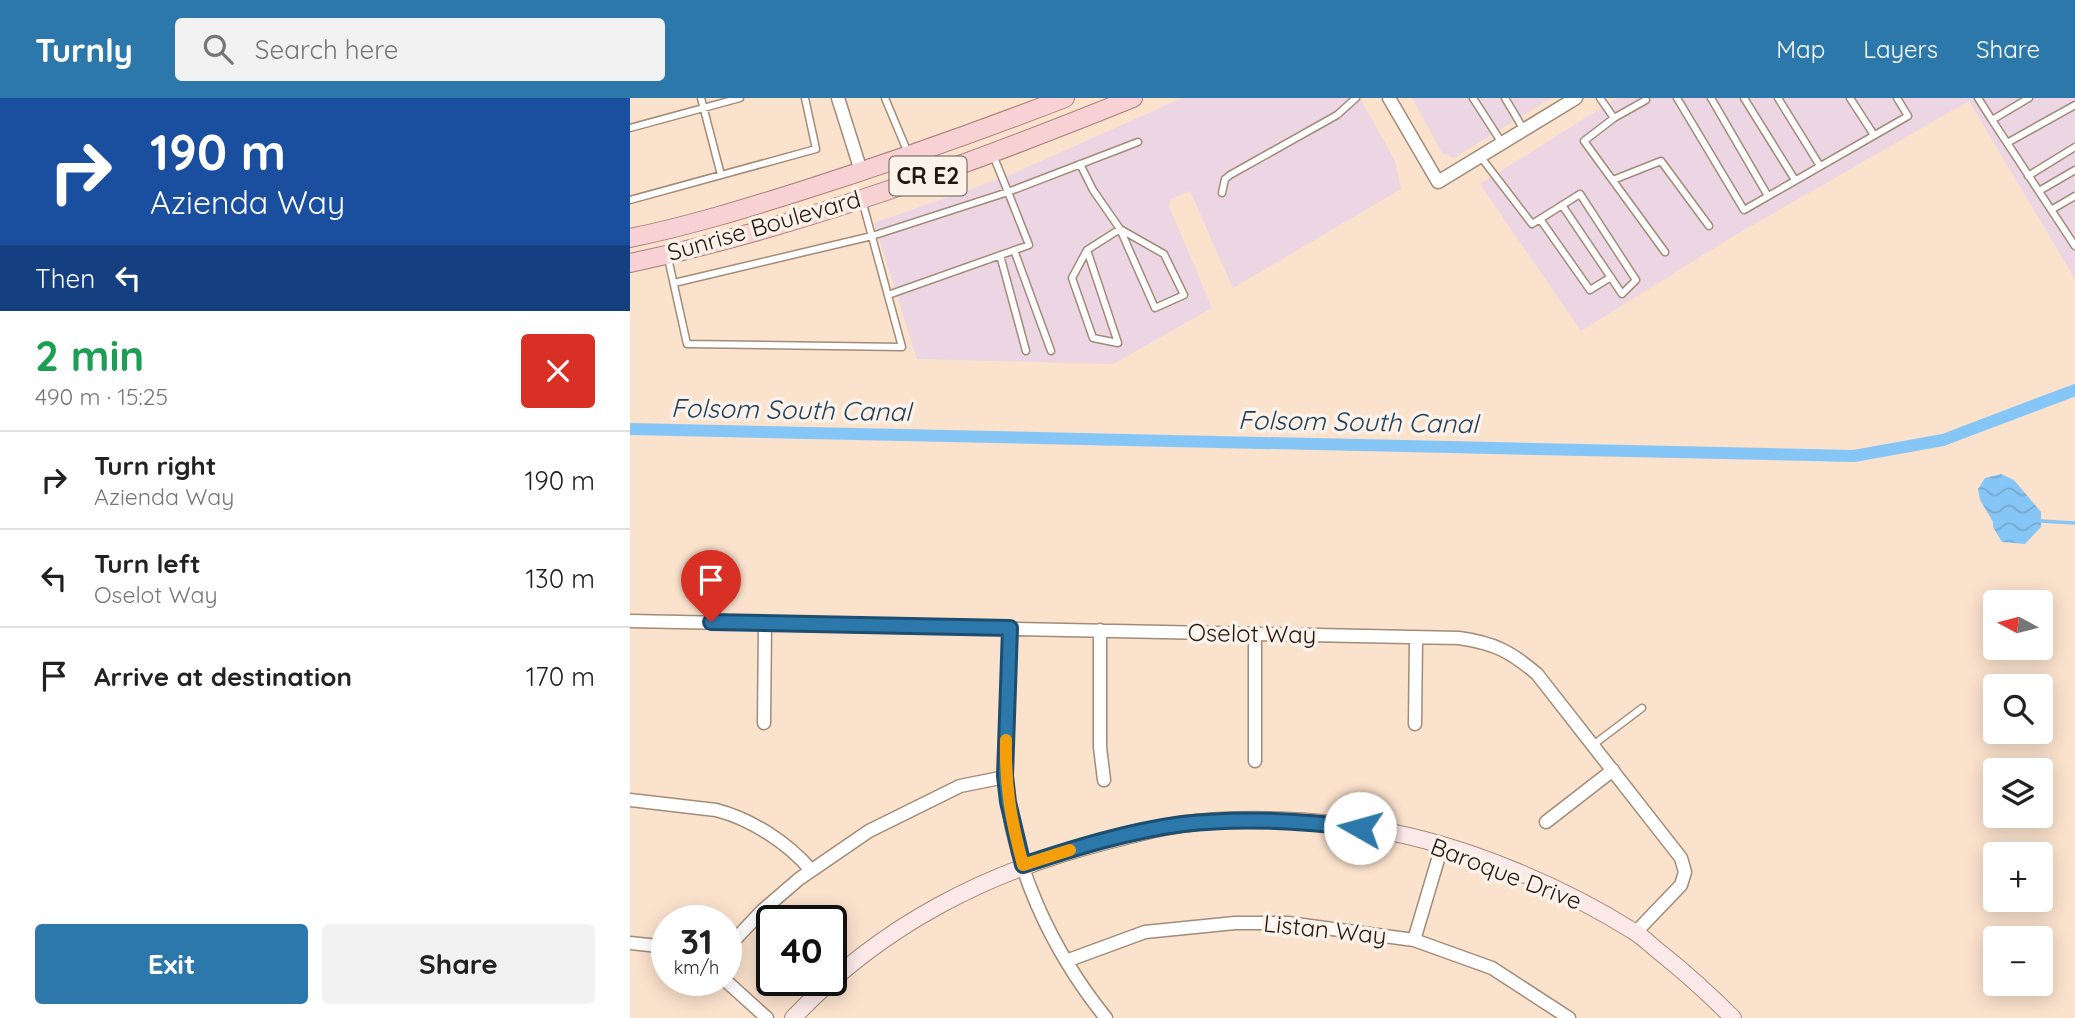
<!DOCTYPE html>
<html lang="en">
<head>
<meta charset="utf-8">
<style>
  :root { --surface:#fff; --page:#f2f2f2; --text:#222; --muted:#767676; --line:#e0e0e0; --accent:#2d78ab }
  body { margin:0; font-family:Quicksand,sans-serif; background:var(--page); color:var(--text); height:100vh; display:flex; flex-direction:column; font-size:26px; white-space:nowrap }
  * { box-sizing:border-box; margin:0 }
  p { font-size:23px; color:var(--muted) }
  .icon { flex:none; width:38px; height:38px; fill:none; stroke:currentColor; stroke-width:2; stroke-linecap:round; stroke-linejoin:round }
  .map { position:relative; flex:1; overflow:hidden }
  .sheet { display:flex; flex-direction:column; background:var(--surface); width:630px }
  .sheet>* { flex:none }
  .top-card { background:#1a4fa0; color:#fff; overflow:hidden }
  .needle { width:46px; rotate:277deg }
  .buttons { position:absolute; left:1353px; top:492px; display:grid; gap:14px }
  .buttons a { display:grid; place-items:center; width:70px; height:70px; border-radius:7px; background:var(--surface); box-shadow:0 4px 18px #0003; font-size:35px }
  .speed { position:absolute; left:21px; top:807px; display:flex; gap:14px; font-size:35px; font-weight:700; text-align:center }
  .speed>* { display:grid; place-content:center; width:91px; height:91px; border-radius:50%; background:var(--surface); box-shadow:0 4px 18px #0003; line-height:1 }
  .speed small { font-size:18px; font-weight:400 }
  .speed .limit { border:4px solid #111; border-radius:10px; background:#fff; color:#111 }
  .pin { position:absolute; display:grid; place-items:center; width:60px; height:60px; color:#fff; margin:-72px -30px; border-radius:50% 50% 50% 0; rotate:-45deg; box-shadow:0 0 7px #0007 }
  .pin .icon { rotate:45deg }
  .me { position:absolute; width:77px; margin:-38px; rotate:277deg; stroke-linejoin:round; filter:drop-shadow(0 0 5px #0008) }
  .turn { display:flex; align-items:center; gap:24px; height:147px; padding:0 35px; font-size:32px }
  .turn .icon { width:91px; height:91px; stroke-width:2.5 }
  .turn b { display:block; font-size:49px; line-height:60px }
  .then { display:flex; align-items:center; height:66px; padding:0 35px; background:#0003; gap:14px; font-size:26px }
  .round { display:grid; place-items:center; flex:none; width:74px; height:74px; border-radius:7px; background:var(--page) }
  .overview { display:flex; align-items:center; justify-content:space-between; height:119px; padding:0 35px }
  h1 { font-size:42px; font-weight:700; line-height:52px; color:#1e9e55 }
  .primary-button { display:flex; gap:14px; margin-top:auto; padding:14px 35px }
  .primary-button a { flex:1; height:80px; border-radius:7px; background:var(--accent); color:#fff; font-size:28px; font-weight:700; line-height:80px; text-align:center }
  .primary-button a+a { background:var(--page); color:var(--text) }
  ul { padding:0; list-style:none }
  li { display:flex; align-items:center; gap:21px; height:98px; padding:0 35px; border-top:2px solid var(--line) }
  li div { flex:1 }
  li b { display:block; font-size:26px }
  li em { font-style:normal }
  header { display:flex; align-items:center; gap:42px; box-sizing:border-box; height:98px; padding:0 35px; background:var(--accent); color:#fff }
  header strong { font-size:33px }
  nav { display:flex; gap:38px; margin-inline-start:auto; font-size:24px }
  .search { width:490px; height:63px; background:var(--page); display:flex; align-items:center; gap:18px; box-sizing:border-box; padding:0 24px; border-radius:7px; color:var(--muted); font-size:26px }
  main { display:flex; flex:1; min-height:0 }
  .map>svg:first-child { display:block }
  .industrial { fill:#ecd6e4 }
  .water { fill:url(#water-waves) }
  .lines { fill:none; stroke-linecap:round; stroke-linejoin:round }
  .stream { stroke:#86c6f6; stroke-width:3.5 }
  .canal { stroke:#86c6f6; stroke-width:12 }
  .lane-casing { stroke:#a28b77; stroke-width:9 }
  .street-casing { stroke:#a28b77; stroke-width:15 }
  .secondary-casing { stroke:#a28b77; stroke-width:18 }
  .primary-casing { stroke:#a87d7c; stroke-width:20 }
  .lane { stroke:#fff; stroke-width:6 }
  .street { stroke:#fff; stroke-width:12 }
  .secondary { stroke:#fbe8e9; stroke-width:16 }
  .primary { stroke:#f7d1d3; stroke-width:18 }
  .route-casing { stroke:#1d4e6f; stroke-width:18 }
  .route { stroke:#2d78ab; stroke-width:12 }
  .slow { stroke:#f59e0b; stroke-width:12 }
  .labels { text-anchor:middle; stroke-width:7; stroke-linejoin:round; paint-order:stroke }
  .shield { fill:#fdf2ea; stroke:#635a52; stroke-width:2 }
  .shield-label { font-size:23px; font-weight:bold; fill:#211911 }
  .street-label { font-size:24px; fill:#211911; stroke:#fdf2ea }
  .water-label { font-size:26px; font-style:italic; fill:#1e415a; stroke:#fdf2ea }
</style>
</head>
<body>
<header>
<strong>Turnly</strong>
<div class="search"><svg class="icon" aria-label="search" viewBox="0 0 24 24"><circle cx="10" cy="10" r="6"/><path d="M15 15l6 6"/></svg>Search here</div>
<nav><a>Map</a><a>Layers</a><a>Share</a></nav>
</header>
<main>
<section class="sheet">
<div class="top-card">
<div class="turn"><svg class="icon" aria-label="right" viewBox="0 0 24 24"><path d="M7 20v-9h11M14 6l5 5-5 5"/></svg><div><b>190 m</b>Azienda Way</div></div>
<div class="then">Then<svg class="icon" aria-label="left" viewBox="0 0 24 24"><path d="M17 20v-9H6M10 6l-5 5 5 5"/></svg></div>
</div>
<div class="overview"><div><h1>2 min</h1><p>490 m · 15:25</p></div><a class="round" style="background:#d93025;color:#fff"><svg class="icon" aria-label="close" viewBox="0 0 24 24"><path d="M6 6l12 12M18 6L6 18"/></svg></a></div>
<ul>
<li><svg class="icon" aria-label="right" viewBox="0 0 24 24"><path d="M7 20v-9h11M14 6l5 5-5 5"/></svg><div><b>Turn right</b><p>Azienda Way</p></div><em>190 m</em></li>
<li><svg class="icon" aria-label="left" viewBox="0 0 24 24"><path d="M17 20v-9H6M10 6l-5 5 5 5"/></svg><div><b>Turn left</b><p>Oselot Way</p></div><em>130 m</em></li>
<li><svg class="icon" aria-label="arrive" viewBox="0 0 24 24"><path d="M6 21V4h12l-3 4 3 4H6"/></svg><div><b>Arrive at destination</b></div><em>170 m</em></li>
</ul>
<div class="primary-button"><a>Exit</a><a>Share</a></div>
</section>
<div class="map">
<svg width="1445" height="920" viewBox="0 0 1445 920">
  <defs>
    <pattern id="water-waves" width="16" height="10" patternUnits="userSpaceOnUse" patternTransform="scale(1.75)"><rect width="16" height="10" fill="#86c6f6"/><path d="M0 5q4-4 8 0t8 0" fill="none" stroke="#73aad2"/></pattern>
  </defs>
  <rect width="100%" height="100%" fill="#fbe2cd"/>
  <path class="industrial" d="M552,0H730L765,63L771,91L603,190L560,93L541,101L539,108L582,210L483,266L287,261L244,125L380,77Z
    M782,0H921L824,60L812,55Z
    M987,0H1445V181L1339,3L1107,136L951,233L850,86Z"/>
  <path class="water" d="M1371,376L1384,382L1411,414V429L1395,446L1372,444L1363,429V424L1350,402L1348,391L1355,380Z"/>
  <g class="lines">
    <path class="stream" d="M1411,423L1445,425"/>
    <path class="canal" d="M0,331L1224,358L1313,342L1445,292"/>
    <g class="lane-casing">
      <path id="lane" d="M71,0L91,77
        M255,0L278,55
        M843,0L872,45
        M875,0L894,32
        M970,0L984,20L954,43L1035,154
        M1047,0L1114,112L1278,18L1267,0
        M1081,0L1138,98
        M1114,0L1165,82
        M1148,0L1190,68
        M1220,0L1244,37
        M1348,0L1362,22L1399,0
        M984,20L1016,2
        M1362,22L1445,148
        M0,30L110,0
        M1377,45L1445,7
        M363,57L378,94L508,44
        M850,58L902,126L950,96L1006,182L992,196L932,107
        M450,66L463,92L490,131L525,210L554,197L534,156L490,131L457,152L442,180L463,240L488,245L457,152
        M1398,78L1445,49
        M983,82L1031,63L1079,128
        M1409,93L1445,72
        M592,95L595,81L600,77L707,17L726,0
        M0,102L186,51L175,0
        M1421,112L1445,98
        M910,121L960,192L981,179
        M384,152L421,253
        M370,157L396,253
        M38,160L57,246L272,249L232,102
        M44,185L242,138L378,94L399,147L258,197
        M963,647L1012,610"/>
    </g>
    <g class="street-casing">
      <path id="street" d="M208,0L231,73
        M759,0L808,84L946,0
        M0,523L829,540C864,545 880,553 907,576L1051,760L1055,774L1051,787L1006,834
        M380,530C379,564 378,598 377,632C376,648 374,665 375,681C381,767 422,853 476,920
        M470,532V649L474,682
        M134,625L135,526
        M785,626L786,540
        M625,663V536
        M0,702L86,712C121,721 157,744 181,772
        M916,724L983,672
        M784,842L812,748
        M0,845L37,849
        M96,851L133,812L169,781L239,733L330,688L375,679
        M436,863L515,834L605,825H658L784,842L862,870L939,920
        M95,882L137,920"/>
    </g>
    <g class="secondary-casing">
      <path id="secondary" d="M163,920C251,827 357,773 481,742C505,736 529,729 553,726C614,718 688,722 749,732C834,747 930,787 1003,833C1014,839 1022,849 1032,856C1057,876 1080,897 1103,920"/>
    </g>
    <g class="primary-casing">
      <path id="primary" d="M0,140C59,128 117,110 174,92C262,64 349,33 435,0
        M0,165C170,129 342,65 503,0"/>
    </g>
    <use href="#lane" class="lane"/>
    <use href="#street" class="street"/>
    <use href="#secondary" class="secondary"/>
    <use href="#primary" class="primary"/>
  </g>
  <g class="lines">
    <g class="route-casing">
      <path id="route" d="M81,524L380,530L375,678L378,704L393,767C444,750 499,733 553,726C611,719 673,723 730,730"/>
    </g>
    <use href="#route" class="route"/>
    <path class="slow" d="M376,642C375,688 381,723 393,767L440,752"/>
  </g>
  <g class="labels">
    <rect class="shield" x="259.5" y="58.5" width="77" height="39" rx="5"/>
    <g class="shield-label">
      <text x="298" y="86">CR E2</text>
    </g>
    <g class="street-label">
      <text transform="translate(134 128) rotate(-16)" y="8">Sunrise Boulevard</text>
      <text transform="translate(622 536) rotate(1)" y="8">Oselot Way</text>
      <text transform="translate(876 776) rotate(21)" y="8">Baroque Drive</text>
      <text transform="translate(695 832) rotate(6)" y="8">Listan Way</text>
    </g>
    <g class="water-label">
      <text transform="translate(161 312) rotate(1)" y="9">Folsom South Canal</text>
      <text transform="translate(728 324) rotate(1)" y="9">Folsom South Canal</text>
    </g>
  </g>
</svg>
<div class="buttons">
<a><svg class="needle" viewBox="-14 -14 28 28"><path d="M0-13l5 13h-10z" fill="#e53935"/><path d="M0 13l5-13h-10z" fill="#767676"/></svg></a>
<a><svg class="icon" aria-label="search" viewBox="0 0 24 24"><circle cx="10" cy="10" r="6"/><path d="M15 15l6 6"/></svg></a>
<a><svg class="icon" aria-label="layers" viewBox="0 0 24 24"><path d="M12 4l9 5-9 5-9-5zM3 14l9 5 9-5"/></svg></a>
<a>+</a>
<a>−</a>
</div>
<div class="speed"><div>31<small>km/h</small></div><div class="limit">40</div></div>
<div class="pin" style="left:81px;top:524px;background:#d93025"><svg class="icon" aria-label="arrive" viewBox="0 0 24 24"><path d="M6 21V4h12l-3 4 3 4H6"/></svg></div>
<svg class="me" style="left:730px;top:730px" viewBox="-20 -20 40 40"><circle r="19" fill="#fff"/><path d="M0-13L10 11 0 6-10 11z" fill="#2d78ab"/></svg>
</div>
</main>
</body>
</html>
